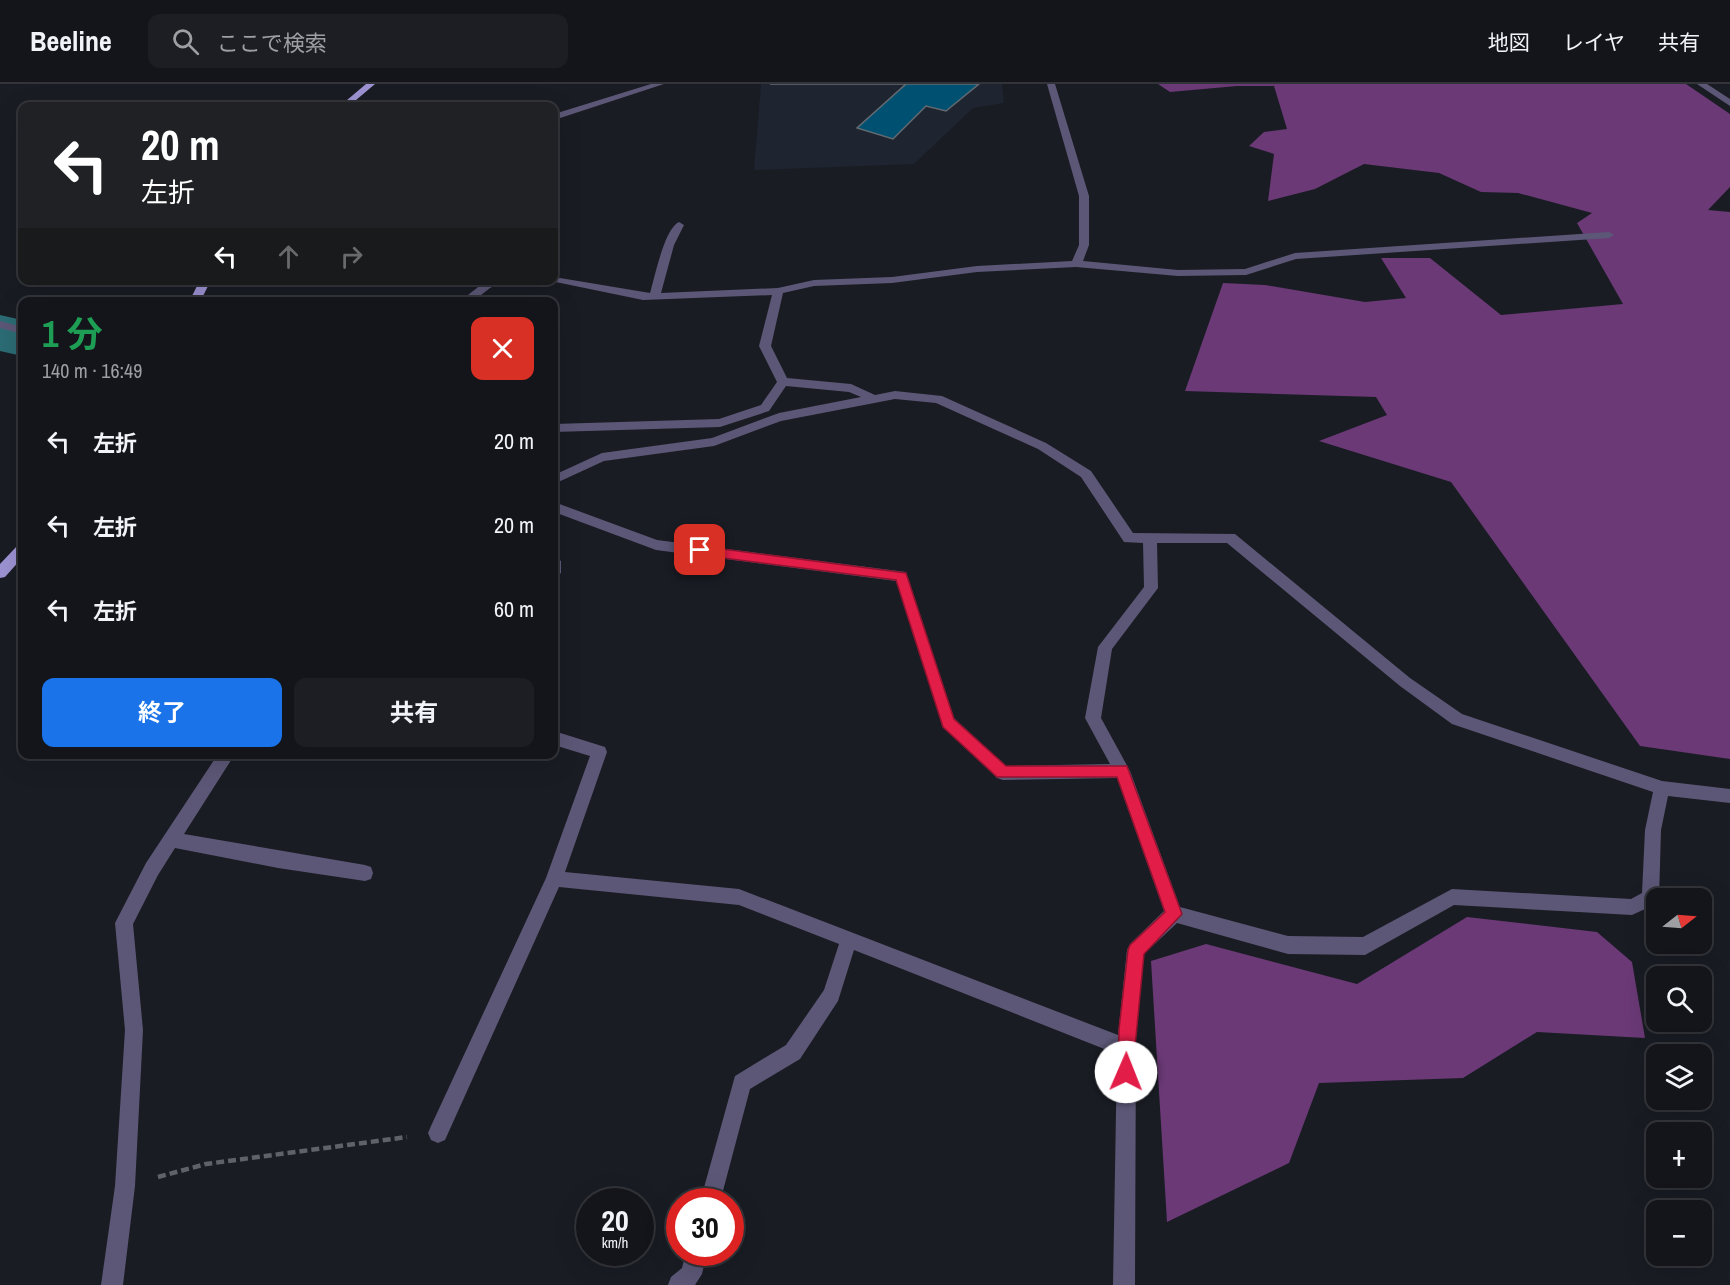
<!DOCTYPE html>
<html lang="ja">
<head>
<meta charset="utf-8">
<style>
  :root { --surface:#13151a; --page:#1c1e23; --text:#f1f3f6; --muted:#9d9fa2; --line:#323439; --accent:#1a73e8 }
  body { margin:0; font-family:"Archivo Narrow","Noto Sans JP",sans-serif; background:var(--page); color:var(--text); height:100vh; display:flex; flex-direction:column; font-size:22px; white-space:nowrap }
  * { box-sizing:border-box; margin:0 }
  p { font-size:20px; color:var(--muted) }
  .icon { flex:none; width:33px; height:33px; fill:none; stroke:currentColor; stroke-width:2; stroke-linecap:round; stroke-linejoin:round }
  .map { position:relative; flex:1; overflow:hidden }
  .side { position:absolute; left:18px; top:213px; width:540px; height:462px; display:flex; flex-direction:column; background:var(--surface); border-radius:12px; box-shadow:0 6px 24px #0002,0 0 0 2px var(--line) }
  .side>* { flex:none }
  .banner { position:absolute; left:18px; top:18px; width:540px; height:183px; border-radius:12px; box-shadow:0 6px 24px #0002,0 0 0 2px var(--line); background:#202124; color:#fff; overflow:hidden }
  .needle { width:39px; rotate:73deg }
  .fabs { position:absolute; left:1646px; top:804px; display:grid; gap:12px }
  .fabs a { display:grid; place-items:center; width:66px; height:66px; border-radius:12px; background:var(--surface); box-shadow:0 6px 24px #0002,0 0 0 2px var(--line); font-size:30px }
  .speed { position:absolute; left:576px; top:1104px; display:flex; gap:12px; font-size:30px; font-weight:700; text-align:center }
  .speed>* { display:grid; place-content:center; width:78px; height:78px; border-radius:50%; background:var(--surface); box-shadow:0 6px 24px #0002,0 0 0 2px var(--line); line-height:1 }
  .speed small { font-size:15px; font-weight:400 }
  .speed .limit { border:9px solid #d22; background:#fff; color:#111 }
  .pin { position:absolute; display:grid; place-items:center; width:51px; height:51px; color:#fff; margin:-26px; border-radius:12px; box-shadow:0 3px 9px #0006 }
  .me { position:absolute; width:66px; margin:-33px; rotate:1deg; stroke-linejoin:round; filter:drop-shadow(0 0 4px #0008) }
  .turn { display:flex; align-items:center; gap:21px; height:126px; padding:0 24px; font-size:27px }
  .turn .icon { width:78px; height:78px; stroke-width:2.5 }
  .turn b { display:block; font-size:42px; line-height:51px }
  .lanes { display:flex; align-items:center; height:57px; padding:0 24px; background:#0003; justify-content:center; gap:30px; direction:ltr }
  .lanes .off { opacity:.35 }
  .round { display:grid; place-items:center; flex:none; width:63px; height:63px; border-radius:12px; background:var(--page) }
  .headline { display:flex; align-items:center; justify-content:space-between; height:102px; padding:0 24px }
  h1 { font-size:36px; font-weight:700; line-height:45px; color:#1e9e55 }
  .primary-button { display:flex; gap:12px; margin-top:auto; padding:12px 24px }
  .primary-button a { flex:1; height:69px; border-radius:12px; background:var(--accent); color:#fff; font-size:24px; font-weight:700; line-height:69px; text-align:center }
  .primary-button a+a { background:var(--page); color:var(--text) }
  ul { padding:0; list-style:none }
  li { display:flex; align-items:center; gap:18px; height:84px; padding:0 24px }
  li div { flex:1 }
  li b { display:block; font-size:22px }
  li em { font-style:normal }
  header { display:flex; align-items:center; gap:36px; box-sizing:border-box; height:84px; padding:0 30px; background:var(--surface); border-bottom:2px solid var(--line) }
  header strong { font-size:28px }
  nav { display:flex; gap:33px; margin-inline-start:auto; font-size:21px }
  .search { width:420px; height:54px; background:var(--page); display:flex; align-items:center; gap:15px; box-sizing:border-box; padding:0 21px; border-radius:12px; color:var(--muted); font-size:22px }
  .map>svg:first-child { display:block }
  .built { fill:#1e2430 }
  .forest { fill:#6a3976 }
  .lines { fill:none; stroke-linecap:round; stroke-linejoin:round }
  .river { fill:#2c6c75; fill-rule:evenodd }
  .building { fill:#005072; stroke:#636b71; stroke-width:1.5 }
  .path { stroke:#5f6268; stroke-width:4.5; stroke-dasharray:8 4; stroke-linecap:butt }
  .minor { fill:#5c5776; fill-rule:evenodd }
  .major { fill:#9c92d2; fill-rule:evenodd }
  .route { fill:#e11d48; stroke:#92132f; stroke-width:1.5 }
</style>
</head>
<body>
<header>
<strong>Beeline</strong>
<div class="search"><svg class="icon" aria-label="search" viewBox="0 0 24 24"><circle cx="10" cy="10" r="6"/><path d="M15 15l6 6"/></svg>ここで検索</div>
<nav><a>地図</a><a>レイヤ</a><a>共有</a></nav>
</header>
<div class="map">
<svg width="1730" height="1201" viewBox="0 0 1730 1201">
  <rect width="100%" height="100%" fill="#191c23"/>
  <path class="built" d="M761,0H1002L1004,19L973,24L914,80L754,86Z"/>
  <path class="forest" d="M1158,0H1686L1730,30V103L1708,126L1730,128V675L1640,662L1451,398L1319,357L1387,331L1376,313L1185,307L1223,199L1265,201L1365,218L1406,214L1381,174H1430L1501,231L1623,220L1577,139L1592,129L1518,109L1481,108L1439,89L1364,80L1315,105L1268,117L1274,70L1249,62L1264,48L1287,45L1274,2H1237L1170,8Z
    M1467,833L1597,848L1632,878L1645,954L1537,948L1463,994L1319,999L1289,1079L1167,1138L1151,877L1206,860L1357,900Z"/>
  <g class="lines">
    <path class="river" d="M0,231L22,236V272L0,267Z"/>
  </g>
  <path class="building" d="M770,0H979L946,27L926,22L893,55L857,44L906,0Z"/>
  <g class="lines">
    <path class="path" d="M158,1093L206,1080L407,1053"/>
    <path class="minor" d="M651,0H664L554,36V30Z
      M1047,0H1055L1089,112V161L1083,177L1178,186L1245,185L1295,169L1609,148L1614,151L1609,154L1296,175L1246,191L1178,192L1076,183L977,188L892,199L814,202L783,209L771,262L787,294L851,300L875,311L895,307L942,312L1046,359L1091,387L1133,449L1235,450L1410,594L1462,630L1662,697L1730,705V719L1668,712L1661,746L1659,814H1656V820L1632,831L1454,821L1365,871L1288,870L1177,839L1144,870L1136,945L1135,1201H1113L1117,970L854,866L838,917L800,975L750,1005L720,1118H700L735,992L786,961L824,906L839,860L739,821L559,803L445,1056L438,1059L431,1056L428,1049L431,1042L546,794L590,672L554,661V647L605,663L607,668L565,788L739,805L1118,951L1127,866L1130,860L1164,827L1117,694L1003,696L997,694L943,643L896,497L656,466L554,428V418L657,456L906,488L954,634L1006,682L1110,680L1085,634L1098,563L1144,503L1143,459L1124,458L1081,393L1038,365L936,319L895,315L781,337L714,362L604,377L554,400V391L602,369L712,354L779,329L861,313L849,308L786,302L769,327L720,343L554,348V340L719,335L761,321L777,298L759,262L772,211L643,216L546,196H554V193L650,209C655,193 664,145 679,138L684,141L674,161L661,209L778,204L814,196L892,193L977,182L1072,177L1079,161V112ZM1157,459H1227L1400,602L1452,640L1653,708L1645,746L1642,809L1631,815L1452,805L1363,853L1288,852L1180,823L1130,687L1101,634L1112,565L1158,504Z
      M1697,0H1707L1730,15V22Z
      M491,196H507L490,204L472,218H459L482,200Z
      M0,237L22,243V250L0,244Z
      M554,472L561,477V489L554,494Z
      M218,670H235L184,750L365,781L371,783L373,789L371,795L365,797L278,784L175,764L158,791L133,840L143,946L135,1102L123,1201H101L115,1102L125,946L115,839L146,779Z
      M686,1168H707L702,1190L695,1201H668L671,1193L682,1184Z"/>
    <path class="major" d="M366,0H375L349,22H340Z
      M200,196H211L200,218H189Z
      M22,461V474L5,493L0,494V480L17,462Z"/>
  </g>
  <path class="route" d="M700,462L906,489L954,635L1006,682H1127L1182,830L1144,870L1132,994L1126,996L1120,994L1118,988L1119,945L1128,866L1130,861L1165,828L1117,693H997L943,643L896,496L700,471L694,466Z"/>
</svg>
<div class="fabs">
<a><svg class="needle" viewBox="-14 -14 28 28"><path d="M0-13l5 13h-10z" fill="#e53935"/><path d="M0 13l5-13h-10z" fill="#9d9fa2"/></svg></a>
<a><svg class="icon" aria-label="search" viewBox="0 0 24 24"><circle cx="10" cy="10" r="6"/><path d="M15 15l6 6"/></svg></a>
<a><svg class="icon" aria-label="layers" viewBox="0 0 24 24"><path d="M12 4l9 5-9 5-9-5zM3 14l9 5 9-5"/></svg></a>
<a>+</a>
<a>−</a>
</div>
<div class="speed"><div>20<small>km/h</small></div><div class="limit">30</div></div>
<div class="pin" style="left:700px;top:466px;background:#d93025"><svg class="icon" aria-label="arrive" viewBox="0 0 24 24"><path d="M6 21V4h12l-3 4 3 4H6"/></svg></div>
<svg class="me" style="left:1126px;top:988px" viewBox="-20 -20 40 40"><circle r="19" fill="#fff"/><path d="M0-13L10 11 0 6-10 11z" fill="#e11d48"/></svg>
<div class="banner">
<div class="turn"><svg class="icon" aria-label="left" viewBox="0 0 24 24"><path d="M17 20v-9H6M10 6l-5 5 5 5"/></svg><div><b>20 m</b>左折</div></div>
<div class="lanes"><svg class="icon" aria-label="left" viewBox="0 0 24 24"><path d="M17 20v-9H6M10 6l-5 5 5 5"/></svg><svg class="icon off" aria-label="ahead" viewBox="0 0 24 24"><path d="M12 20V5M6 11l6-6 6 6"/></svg><svg class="icon off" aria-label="right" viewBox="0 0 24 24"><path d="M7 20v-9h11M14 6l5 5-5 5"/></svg></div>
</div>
<section class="side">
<div class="headline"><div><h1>1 分</h1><p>140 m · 16:49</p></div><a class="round" style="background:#d93025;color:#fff"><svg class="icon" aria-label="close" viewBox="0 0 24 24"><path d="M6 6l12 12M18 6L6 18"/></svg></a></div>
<ul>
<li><svg class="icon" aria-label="left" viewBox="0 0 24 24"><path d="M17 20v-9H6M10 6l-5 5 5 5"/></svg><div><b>左折</b></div><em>20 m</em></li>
<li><svg class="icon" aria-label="left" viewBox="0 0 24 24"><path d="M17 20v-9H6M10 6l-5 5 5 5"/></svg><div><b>左折</b></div><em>20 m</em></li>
<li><svg class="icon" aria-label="left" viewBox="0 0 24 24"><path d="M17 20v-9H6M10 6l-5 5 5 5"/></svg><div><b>左折</b></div><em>60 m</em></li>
</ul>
<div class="primary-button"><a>終了</a><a>共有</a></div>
</section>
</div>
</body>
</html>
